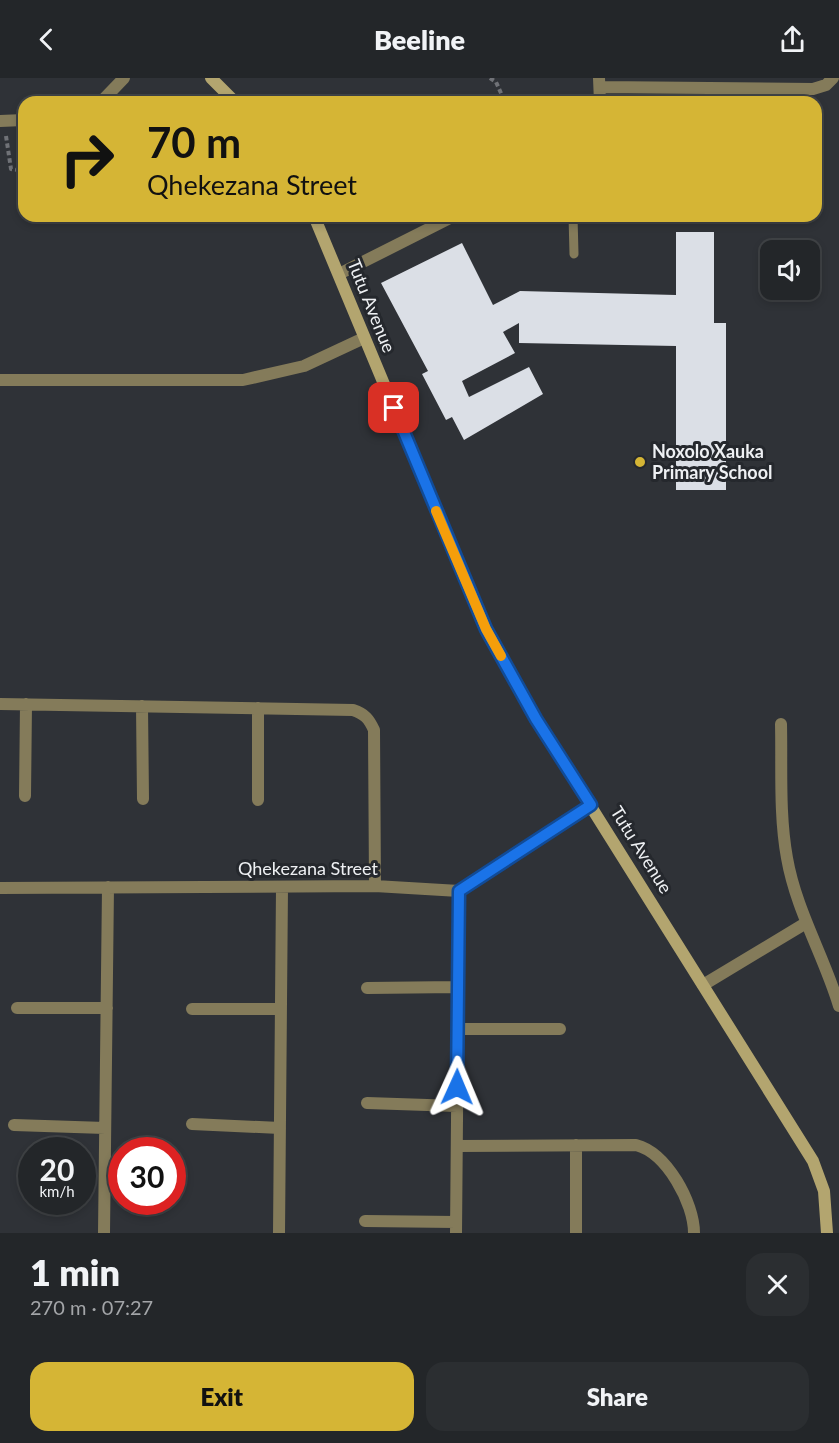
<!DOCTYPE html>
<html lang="en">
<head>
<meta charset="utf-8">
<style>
  :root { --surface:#232629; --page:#2b2e31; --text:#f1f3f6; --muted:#a3a5a8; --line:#404346; --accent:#d5b535 }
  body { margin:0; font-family:Lato,sans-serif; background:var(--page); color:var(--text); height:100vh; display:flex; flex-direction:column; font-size:22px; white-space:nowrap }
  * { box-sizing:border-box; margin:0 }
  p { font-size:20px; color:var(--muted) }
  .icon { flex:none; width:33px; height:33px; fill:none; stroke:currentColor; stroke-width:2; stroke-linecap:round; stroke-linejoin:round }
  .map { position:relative; height:1155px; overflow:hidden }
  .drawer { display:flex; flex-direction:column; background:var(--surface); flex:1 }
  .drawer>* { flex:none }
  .guide { position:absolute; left:18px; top:18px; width:804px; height:126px; border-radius:18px; box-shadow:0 3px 9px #0003,0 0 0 2px var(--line); background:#d5b535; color:#111; overflow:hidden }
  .controls { position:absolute; left:760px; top:162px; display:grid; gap:12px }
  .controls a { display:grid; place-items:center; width:60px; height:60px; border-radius:12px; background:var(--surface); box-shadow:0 3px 9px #0003,0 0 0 2px var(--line); font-size:30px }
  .speed { position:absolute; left:18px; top:1059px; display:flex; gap:12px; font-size:30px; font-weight:700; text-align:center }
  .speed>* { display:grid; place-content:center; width:78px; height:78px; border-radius:50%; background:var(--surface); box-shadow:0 3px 9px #0003,0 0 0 2px var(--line); line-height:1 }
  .speed small { font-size:15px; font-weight:400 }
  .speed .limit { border:9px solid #d22; background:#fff; color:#111 }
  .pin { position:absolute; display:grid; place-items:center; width:51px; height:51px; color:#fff; margin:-26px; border-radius:12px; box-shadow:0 3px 9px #0006 }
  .me { position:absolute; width:66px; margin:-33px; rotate:1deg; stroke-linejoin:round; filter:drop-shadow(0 0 4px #0008) }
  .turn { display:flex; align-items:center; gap:21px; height:126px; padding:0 30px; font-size:27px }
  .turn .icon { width:78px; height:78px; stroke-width:2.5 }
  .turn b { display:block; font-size:42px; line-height:51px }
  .round { display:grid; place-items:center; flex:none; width:63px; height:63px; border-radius:18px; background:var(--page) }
  .overview { display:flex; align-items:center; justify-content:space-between; height:102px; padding:0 30px }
  h1 { font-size:36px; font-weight:800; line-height:45px }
  .button { display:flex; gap:12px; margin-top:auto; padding:12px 30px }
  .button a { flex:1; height:69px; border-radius:18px; background:var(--accent); color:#111; font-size:24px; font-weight:800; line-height:69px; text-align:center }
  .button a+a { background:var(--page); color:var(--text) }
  header { display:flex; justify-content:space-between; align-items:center; height:78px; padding:0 30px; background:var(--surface); font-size:27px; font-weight:800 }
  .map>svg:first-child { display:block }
  .building { fill:#dbdfe6 }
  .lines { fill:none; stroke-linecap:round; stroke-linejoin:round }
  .path { stroke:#707277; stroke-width:4; stroke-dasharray:4.5 3; stroke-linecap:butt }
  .lane { stroke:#847b5a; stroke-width:9 }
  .street { stroke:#847b5a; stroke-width:12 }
  .secondary { stroke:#b3a56f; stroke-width:12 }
  .route-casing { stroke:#114b97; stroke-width:15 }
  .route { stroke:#1a73e8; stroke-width:10 }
  .slow { stroke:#f59e0b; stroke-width:10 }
  .poi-dot { fill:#d5b535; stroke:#25282d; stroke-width:2 }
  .labels { text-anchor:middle; stroke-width:6; stroke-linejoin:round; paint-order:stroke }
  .street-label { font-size:18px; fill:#eef0f3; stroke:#25282d }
  .poi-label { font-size:18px; font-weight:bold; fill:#eef0f3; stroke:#25282d; text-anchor:start }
</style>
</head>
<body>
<header><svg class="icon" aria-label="back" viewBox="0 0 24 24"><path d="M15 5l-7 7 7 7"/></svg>Beeline<svg class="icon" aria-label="share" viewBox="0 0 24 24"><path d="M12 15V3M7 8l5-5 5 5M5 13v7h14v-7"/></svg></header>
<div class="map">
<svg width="839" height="1155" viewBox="0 0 839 1155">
  <rect width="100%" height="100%" fill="#2f3237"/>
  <path class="building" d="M676,154H714V245H726V412H676V268L519,265V245L503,254L515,275L462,303L469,319L529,289L543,316L464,362L452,339L446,342L422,296L428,293L381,205L462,165L493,227L520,213L676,217Z"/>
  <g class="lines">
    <path class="path" d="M490,0L496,4L505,24
      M6,58L11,91L24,93"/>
    <path class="lane" d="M573,138L574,176"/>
    <path class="street" d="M599,0L600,24
      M600,9L813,11L826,7L833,0
      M101,24L124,0
      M0,43L24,42
      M339,196L454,138
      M0,302H243L304,288L364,260
      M0,626L353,632C365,636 369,641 374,652L375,808
      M142,628L143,721
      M258,630V722
      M781,646C782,690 779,736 787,780C796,832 824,878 839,928
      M25,718L26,626
      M0,810L375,808L459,813L591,727
      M703,907L806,845
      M367,910L458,909
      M17,930H107
      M192,931H281
      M458,951H560
      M367,1025L457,1028
      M192,1046L280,1050
      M14,1047L105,1050
      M576,1067V1155
      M457,1068L636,1067C667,1075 694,1125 694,1155
      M365,1143L456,1144
      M104,1155L108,809
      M279,1155L282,810
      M456,1155L459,813"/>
    <path class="secondary" d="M211,0L235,24
      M314,138L486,551L536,641L813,1083L824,1113L827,1155"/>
  </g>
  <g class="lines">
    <g class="route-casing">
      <path id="route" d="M394,330L486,551L536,641L591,727L459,813L457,1009"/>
    </g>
    <use href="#route" class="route"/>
    <path class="slow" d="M436,433L486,551L501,578"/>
  </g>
  <circle class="poi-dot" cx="640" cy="384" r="6"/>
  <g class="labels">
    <g class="street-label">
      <text transform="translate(371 228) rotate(68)" y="6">Tutu Avenue</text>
      <text transform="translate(641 772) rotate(58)" y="6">Tutu Avenue</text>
      <text x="308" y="797">Qhekezana Street</text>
    </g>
    <g class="poi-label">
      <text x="652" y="380">Noxolo Xauka<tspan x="652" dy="21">Primary School</tspan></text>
    </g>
  </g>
</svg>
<div class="controls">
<a><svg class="icon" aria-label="sound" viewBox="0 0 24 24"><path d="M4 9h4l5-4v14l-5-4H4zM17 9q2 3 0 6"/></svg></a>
</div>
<div class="speed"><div>20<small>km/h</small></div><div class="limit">30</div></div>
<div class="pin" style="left:394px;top:330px;background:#d93025"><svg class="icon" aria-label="arrive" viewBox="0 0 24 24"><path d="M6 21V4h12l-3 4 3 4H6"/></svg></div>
<svg class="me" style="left:457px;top:1009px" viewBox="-20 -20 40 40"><path d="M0-17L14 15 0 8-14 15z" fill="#1a73e8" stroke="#fff" stroke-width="4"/></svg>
<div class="guide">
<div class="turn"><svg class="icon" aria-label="right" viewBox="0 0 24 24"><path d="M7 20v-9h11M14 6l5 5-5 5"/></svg><div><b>70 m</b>Qhekezana Street</div></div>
</div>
</div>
<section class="drawer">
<div class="overview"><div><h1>1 min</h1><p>270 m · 07:27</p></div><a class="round"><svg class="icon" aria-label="close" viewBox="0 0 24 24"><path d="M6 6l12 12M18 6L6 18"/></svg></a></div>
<div class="button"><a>Exit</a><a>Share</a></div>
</section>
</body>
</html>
